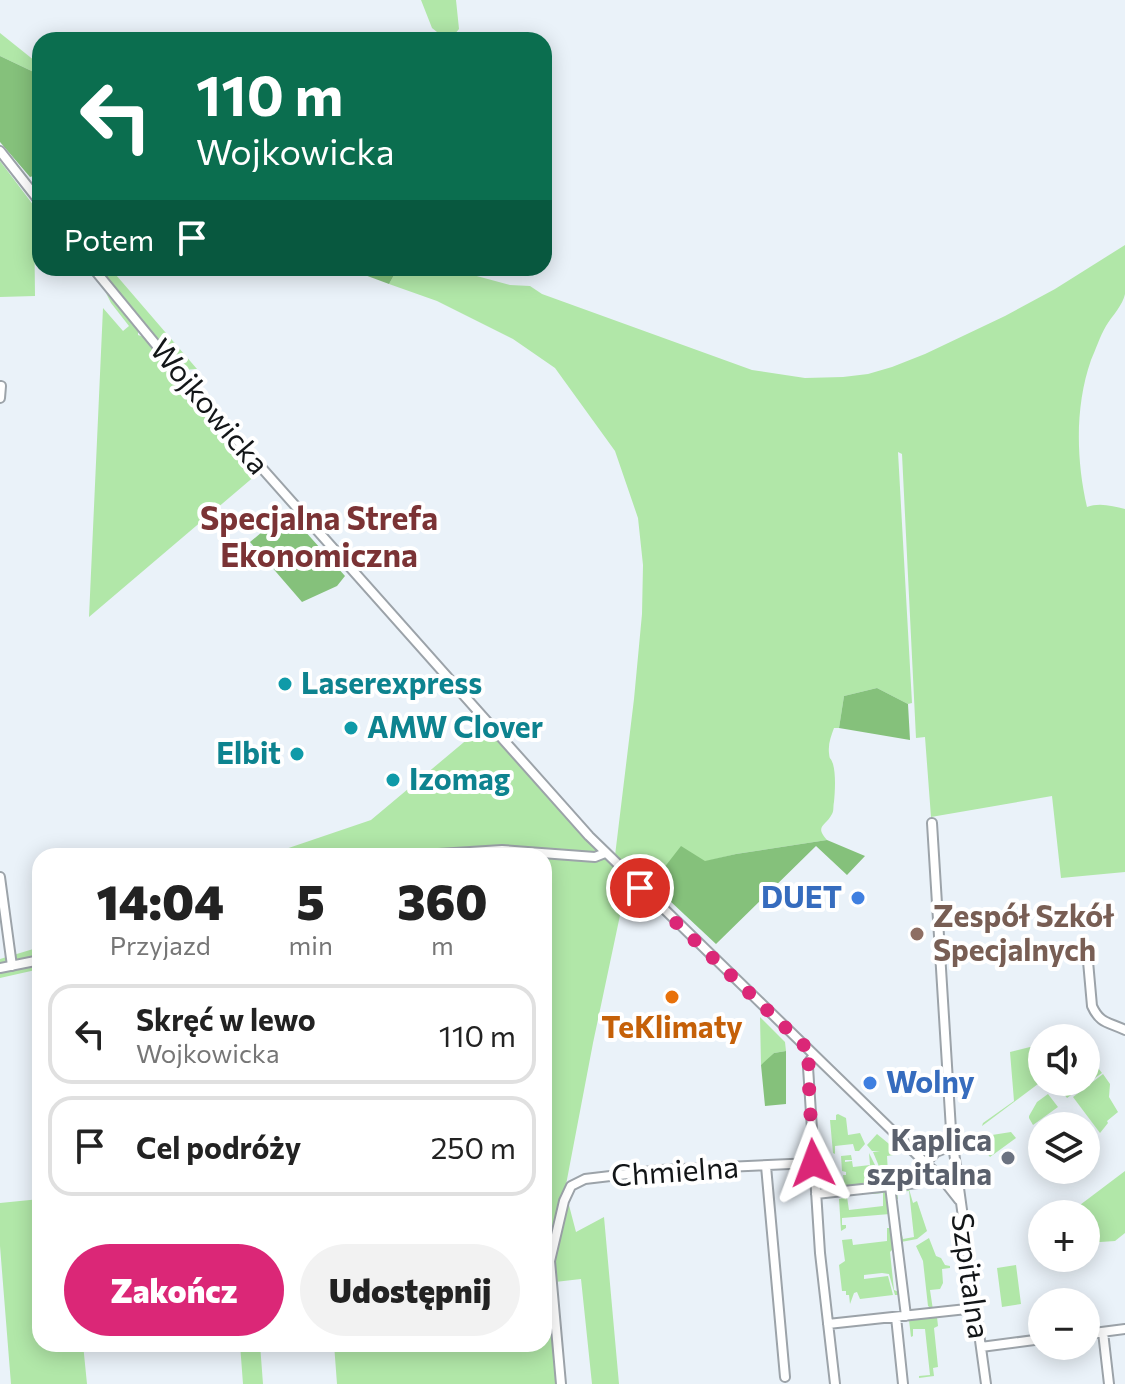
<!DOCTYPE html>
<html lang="pl">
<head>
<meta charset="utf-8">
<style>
  :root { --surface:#fff; --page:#f2f2f2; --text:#222; --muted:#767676; --line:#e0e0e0; --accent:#db2777 }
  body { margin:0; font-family:Commissioner,sans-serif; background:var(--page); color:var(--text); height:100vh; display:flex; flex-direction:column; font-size:30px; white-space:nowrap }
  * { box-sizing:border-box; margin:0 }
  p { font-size:26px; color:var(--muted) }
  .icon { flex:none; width:44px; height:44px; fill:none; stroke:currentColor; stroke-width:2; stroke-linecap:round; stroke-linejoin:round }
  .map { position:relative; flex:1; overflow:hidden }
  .drawer { position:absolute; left:32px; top:848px; width:520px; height:504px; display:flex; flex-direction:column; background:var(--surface); border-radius:24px; box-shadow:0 4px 20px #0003 }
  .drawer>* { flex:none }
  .hud { position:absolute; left:32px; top:32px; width:520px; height:244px; border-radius:24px; box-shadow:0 4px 20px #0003; background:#0b6e4f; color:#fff; overflow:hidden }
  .buttons { position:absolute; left:1028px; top:1024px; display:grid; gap:16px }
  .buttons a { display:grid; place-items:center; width:72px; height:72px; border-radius:50%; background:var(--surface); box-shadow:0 4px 20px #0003; font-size:40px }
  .pin { position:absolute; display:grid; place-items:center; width:68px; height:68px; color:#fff; margin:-34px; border:4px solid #fff; border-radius:50%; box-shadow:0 2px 8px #0007 }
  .me { position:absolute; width:88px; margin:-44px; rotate:357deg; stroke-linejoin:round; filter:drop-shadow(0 0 6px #0008) }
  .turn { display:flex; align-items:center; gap:28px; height:168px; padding:0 32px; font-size:36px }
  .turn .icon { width:104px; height:104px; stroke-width:2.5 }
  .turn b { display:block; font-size:56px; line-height:68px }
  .then { display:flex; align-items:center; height:76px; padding:0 32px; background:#0003; gap:16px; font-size:30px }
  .eta { display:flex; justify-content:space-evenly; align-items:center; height:136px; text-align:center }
  .eta b { font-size:48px; font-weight:800; line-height:56px }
  .button { display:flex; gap:16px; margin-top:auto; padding:16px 32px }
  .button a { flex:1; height:92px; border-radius:48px; background:var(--accent); color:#fff; font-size:32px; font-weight:800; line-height:92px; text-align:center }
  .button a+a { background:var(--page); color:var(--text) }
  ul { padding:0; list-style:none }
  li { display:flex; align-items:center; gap:24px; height:100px; margin:0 16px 12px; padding:0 16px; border:4px solid var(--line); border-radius:24px }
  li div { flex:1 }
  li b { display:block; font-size:30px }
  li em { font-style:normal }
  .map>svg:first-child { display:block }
  .green { fill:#b1e7a8 }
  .forest { fill:#85c17b }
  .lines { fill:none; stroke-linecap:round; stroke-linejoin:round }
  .minor-casing { stroke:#9ca3a9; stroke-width:12 }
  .minor { stroke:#fff; stroke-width:8 }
  .route { stroke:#db2777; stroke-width:14; stroke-dasharray:0 25.2 }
  .culture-dot { fill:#0f9aa8; stroke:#fff; stroke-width:3 }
  .shop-dot { fill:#3f7fe0; stroke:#fff; stroke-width:3 }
  .education-dot { fill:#8d6e63; stroke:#fff; stroke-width:3 }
  .food-dot { fill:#e8710a; stroke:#fff; stroke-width:3 }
  .worship-dot { fill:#6b7280; stroke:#fff; stroke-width:3 }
  .labels { text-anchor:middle; stroke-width:8; stroke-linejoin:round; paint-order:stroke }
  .street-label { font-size:30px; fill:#131618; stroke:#fff }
  .culture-label { font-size:30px; font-weight:bold; fill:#0d838f; stroke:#fff; text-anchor:start }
  .shop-label { font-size:30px; font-weight:bold; fill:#366cbe; stroke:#fff; text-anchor:end }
  .education-label { font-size:30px; font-weight:bold; fill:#785e54; stroke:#fff; text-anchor:start }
  .food-label { font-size:30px; font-weight:bold; fill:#c56008; stroke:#fff }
  .worship-label { font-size:30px; font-weight:bold; fill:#5b616d; stroke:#fff; text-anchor:end }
  .neighbourhood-label { font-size:32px; font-weight:bold; fill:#7b3335; stroke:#fff }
</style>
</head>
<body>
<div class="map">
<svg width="1125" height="1384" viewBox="0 0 1125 1384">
  <rect width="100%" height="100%" fill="#eaf2f9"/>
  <path class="green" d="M421,0H456L459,29L454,35L442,36L432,28Z
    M0,33L40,65V75L0,56Z
    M0,161L34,206L35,296L0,297Z
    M1125,245C1125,260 1125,279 1125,294C1123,305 1112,316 1106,326C1100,336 1096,349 1091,360C1075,406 1076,459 1087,507C1099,502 1113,506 1125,509V872L1061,878L1052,796L931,817L925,737L916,738L902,454L898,452L912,703L908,704L877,688L844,696L839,728H834C831,736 828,744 829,753C830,762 830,755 833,764C836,775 835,791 834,802C833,806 834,811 832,814C826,826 814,826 827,840L736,854L660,873L654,886L630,864L627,881L634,890L626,887L593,1043L565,1190L576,1232L604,1217L619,1384H592L581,1279L555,1282L565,1384H337L334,1344H544V856H265L371,820L488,722L614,864L634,699L642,614L643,565L638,518L615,451L555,368L513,339L437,301L389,284L398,268H447L510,285L530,286L542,294L752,370L805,378L843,377L868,374L892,367L925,354L1005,316L1055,289Z
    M99,268H110L197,369L182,370Z
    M106,293L138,330V335L144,337L256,472V475L89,617L103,308L123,331L129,326L111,303Z
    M40,947V969L0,978V959Z
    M760,1017L785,1042L786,1051L774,1053L764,1064L761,1065Z
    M1042,1044V1081L982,1126L983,1123L1014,1101L1010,1052Z
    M1092,1060L1102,1073L1067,1098L1060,1089V1083L1086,1082V1064Z
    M1103,1074L1110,1084L1109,1097L1118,1112L1107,1121L1108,1123L1100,1133L1073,1097Z
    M1048,1094L1058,1107L1033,1125L1029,1118V1116L1037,1102Z
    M838,1114L846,1118L848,1135L860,1133L865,1144L859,1151H855L853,1144L835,1146V1154L833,1153L830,1120H836V1115Z
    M1011,1132L1016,1138L990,1157L982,1147L983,1142L992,1135Z
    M877,1134L894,1148L893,1150L899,1151L900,1154L887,1156L888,1173L883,1176L873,1152L880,1151H872L867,1145Z
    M869,1153L878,1171L873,1177L880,1178L881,1183L879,1186L878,1182L852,1185V1189L845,1190L843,1175H846V1172L842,1171L841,1156L851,1155L852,1160H845V1162L852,1161L853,1167L870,1165Z
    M1125,1171V1233L1115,1241L1086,1243V1214H1068Z
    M909,1189L913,1203L917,1201L927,1231L917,1239L901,1242L899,1232L901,1231L903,1239L914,1237L909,1191L897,1192L898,1199H895L894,1192Z
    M885,1191L887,1192L890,1214L842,1218V1225H846V1228L841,1231L839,1199L847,1197L849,1210L883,1206V1193L873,1194V1192Z
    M40,1199V1344H83L87,1384H11L0,1246V1203Z
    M887,1228H892L894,1248L890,1252L894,1290L899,1292V1295H895L889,1274L882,1273L864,1275V1279L888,1276L893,1295L860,1299L857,1292L854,1293L850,1304L849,1295H846V1291H842L839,1265L845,1261L842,1240L852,1239L853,1245L887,1241Z
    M929,1238L936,1256L941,1258L945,1265L950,1266V1268L942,1269L943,1283L940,1289L930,1290L933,1310L928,1306L923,1261L916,1246Z
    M1016,1265L1021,1304L1002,1307L997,1268Z
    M937,1317L938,1326L934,1328L938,1367L933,1368L934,1376L919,1378V1376L930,1375L925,1329H913V1336L911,1337L909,1320Z
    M240,1344H260L263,1384H243Z"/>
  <path class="forest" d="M0,56L40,75V174L30,177L0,142Z
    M346,268H398L389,284Z
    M287,511L345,576L337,586L302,602L250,542Z
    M877,688L908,704L910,740L839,728L844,696Z
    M827,840L865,856L847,875L816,846L716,944L654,886L660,873L681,846L705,861L736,854Z
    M786,1051V1104L765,1106L761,1065L774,1053Z"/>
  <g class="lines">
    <g class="minor-casing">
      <path id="minor" d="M0,151L40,202
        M93,268L203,402L589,836L944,1181L959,1200
        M0,398L1,386
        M932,823L951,1130L986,1384
        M431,856L438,854L502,850L595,857L605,853
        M0,877L12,966
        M1087,950L1092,1006C1100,1024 1109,1022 1125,1030
        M0,968L40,960
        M814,1055L809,1062L808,1067L820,1253L835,1384
        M925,1163L936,1152L953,1145
        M766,1166L785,1377
        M890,1186L906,1316
        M816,1194L918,1183L932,1169
        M896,1317L903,1384
        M828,1324L976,1308
        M1103,1332L1109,1384
        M1086,1334L1125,1329
        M981,1347L1042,1339
        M561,1384L550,1261L564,1201L571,1186L585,1179L661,1170L813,1163"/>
    </g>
    <use href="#minor" class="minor"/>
  </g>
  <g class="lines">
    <path class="route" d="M640,888L814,1055L809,1062L808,1067L813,1163"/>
  </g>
  <g class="culture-dot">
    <circle cx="285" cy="684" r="8"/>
    <circle cx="351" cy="728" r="8"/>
    <circle cx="297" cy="754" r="8"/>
    <circle cx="393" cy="780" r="8"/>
  </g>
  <g class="shop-dot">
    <circle cx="858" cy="898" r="8"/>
    <circle cx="870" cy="1083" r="8"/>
  </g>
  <circle class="education-dot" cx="917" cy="934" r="8"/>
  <circle class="food-dot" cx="672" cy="997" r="8"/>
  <circle class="worship-dot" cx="1008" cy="1158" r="8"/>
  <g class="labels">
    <g class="street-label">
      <text transform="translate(209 407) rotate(50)" y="10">Wojkowicka</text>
      <text transform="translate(675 1172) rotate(-4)" y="10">Chmielna</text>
      <text transform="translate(970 1276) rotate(82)" y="10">Szpitalna</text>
    </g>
    <g class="culture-label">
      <text x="301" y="694">Laserexpress</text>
      <text x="367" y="738">AMW Clover</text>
      <text x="281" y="764" text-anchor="end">Elbit</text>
      <text x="409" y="790">Izomag</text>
    </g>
    <g class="shop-label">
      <text x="842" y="908">DUET</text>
      <text x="886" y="1093" text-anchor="start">Wolny</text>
    </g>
    <g class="education-label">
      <text x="933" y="927">Zespół Szkół<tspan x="933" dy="34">Specjalnych</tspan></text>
    </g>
    <g class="food-label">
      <text x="672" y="1038">TeKlimaty</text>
    </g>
    <g class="worship-label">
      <text x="992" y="1151">Kaplica<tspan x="992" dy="34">szpitalna</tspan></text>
    </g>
    <g class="neighbourhood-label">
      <text x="319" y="530">Specjalna Strefa<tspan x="319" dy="37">Ekonomiczna</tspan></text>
    </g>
  </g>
</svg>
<div class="buttons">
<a><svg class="icon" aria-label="sound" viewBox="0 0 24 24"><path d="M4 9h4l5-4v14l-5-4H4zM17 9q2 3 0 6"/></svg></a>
<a><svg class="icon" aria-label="layers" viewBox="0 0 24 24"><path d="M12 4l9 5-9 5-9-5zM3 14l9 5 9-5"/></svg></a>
<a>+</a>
<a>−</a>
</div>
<div class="pin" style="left:640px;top:888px;background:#d93025"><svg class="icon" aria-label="arrive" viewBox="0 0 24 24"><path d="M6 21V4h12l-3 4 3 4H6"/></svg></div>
<svg class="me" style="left:813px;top:1163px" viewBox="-20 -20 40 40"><path d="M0-17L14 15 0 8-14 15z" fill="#db2777" stroke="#fff" stroke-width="4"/></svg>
<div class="hud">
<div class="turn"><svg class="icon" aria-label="left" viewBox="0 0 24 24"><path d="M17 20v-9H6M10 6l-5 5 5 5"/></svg><div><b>110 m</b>Wojkowicka</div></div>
<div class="then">Potem<svg class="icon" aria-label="arrive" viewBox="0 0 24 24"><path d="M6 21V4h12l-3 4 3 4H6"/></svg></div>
</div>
<section class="drawer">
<div class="eta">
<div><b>14:04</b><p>Przyjazd</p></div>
<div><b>5</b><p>min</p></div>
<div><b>360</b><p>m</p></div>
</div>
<ul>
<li><svg class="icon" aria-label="left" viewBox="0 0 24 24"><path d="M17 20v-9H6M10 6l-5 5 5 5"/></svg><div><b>Skręć w lewo</b><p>Wojkowicka</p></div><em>110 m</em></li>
<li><svg class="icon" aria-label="arrive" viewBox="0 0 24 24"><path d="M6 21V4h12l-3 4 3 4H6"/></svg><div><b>Cel podróży</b></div><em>250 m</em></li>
</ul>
<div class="button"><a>Zakończ</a><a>Udostępnij</a></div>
</section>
</div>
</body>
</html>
